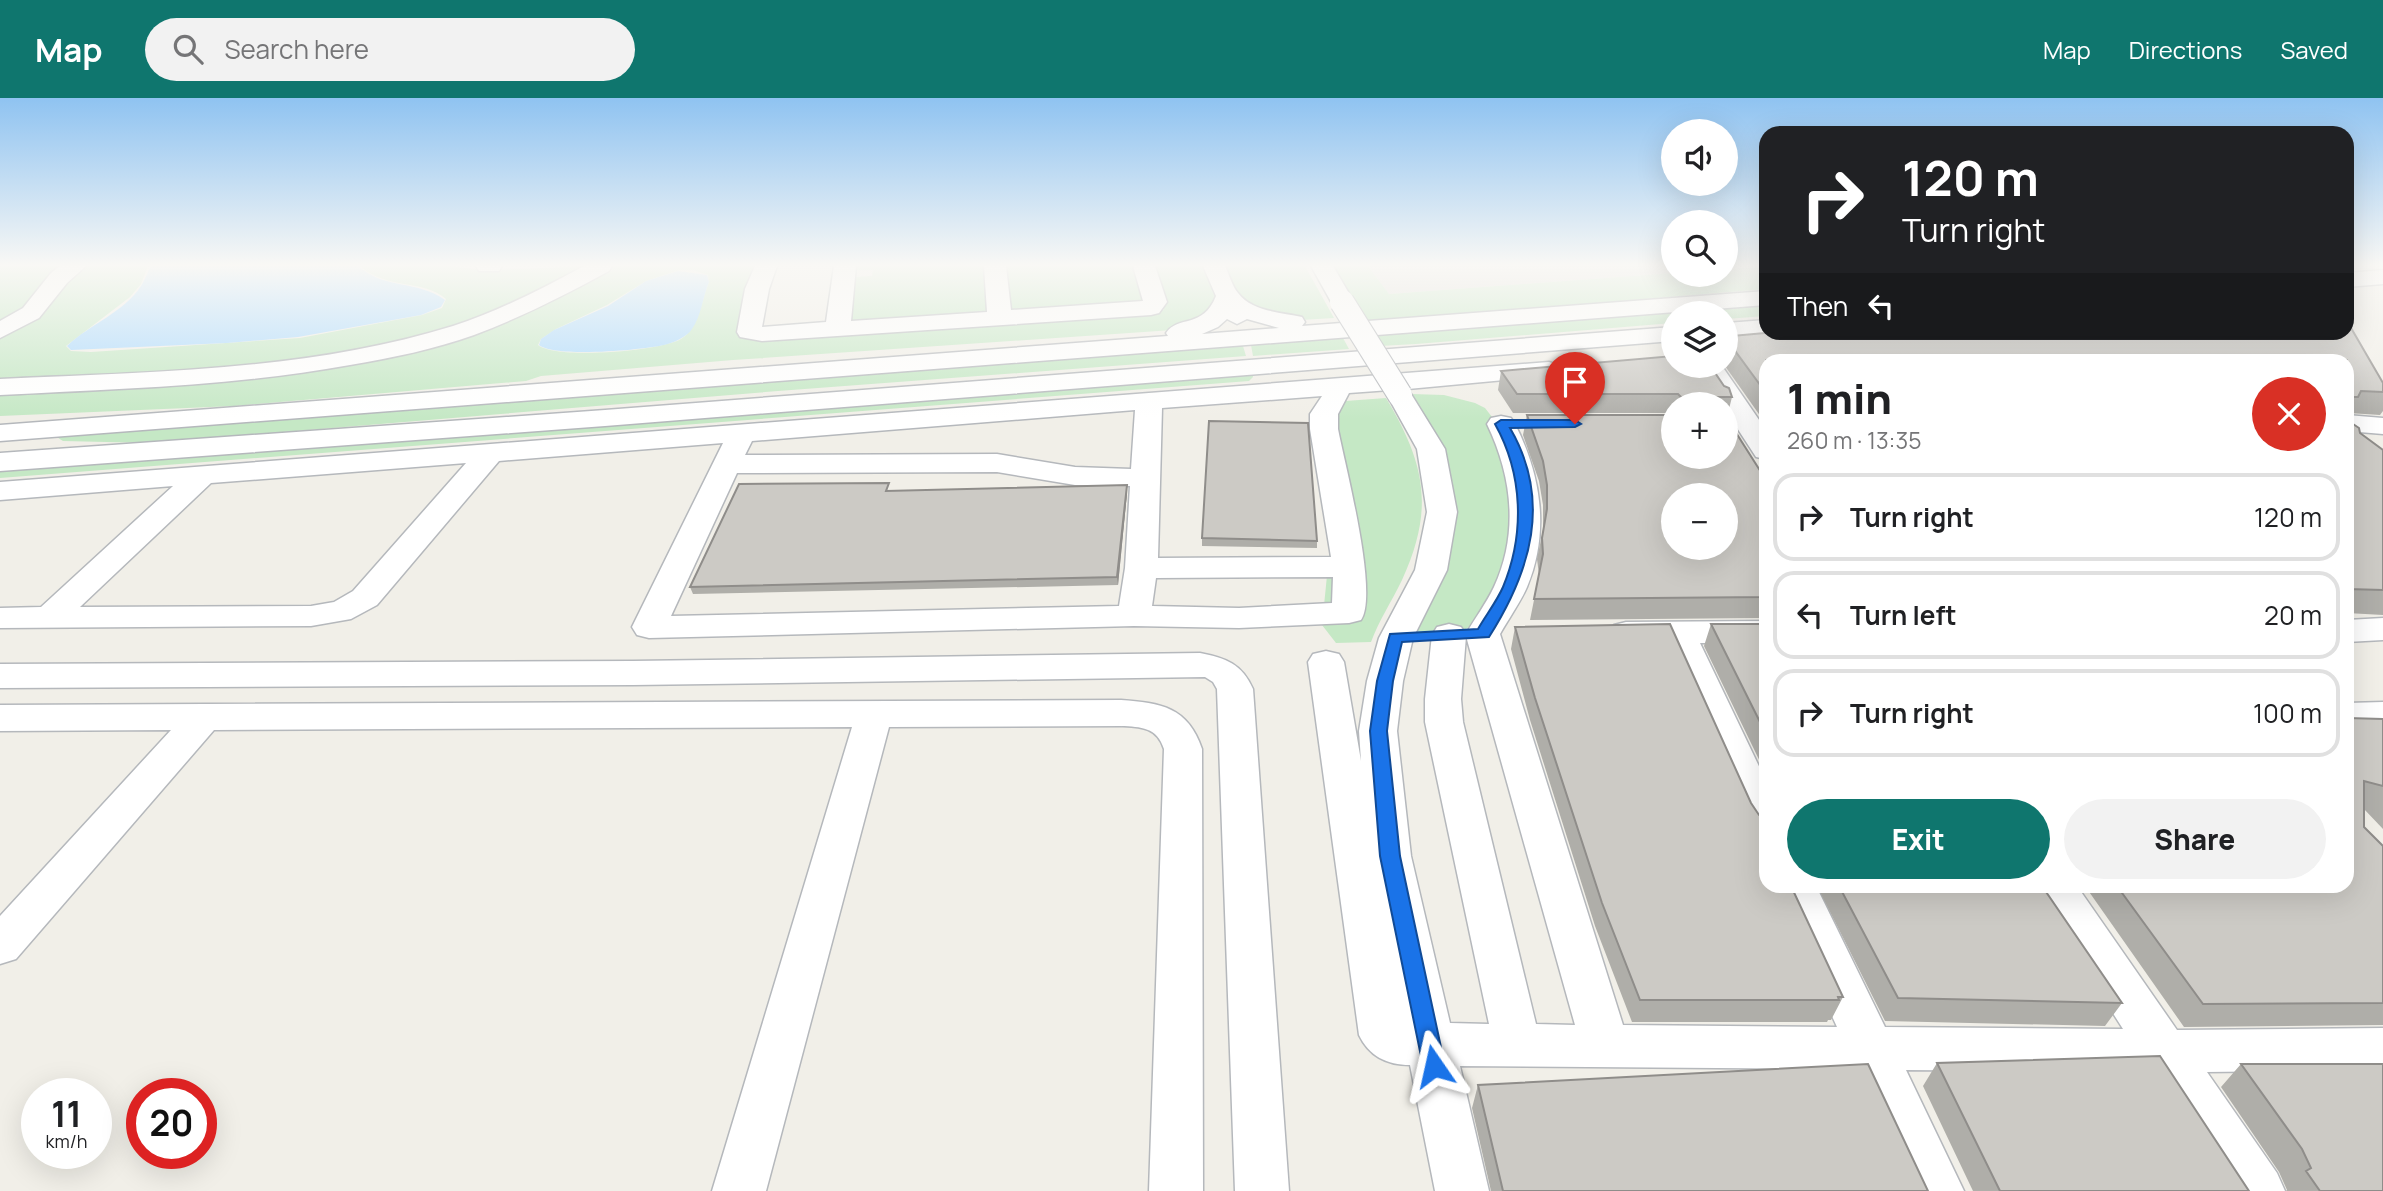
<!DOCTYPE html>
<html lang="en">
<head>
<meta charset="utf-8">
<style>
  :root { --surface:#fff; --page:#f2f2f2; --text:#202124; --muted:#757577; --line:#e0e0e0; --accent:#0f766e }
  body { margin:0; font-family:Manrope,sans-serif; background:var(--page); color:var(--text); height:100vh; display:flex; flex-direction:column; font-size:26px; white-space:nowrap }
  * { box-sizing:border-box; margin:0 }
  p { font-size:23px; color:var(--muted) }
  .icon { flex:none; width:38px; height:38px; fill:none; stroke:currentColor; stroke-width:2; stroke-linecap:round; stroke-linejoin:round }
  .map { position:relative; flex:1; overflow:hidden }
  .details { position:absolute; left:1759px; top:256px; width:595px; height:539px; display:flex; flex-direction:column; background:var(--surface); border-radius:21px; box-shadow:0 7px 28px #0002 }
  .details>* { flex:none }
  .hud { position:absolute; left:1759px; top:28px; width:595px; height:214px; border-radius:21px; box-shadow:0 7px 28px #0002; background:#202124; color:#fff; overflow:hidden }
  .tools { position:absolute; left:1661px; top:21px; display:grid; gap:14px }
  .tools a { display:grid; place-items:center; width:77px; height:77px; border-radius:50%; background:var(--surface); box-shadow:0 7px 28px #0002; font-size:35px }
  .speed { position:absolute; left:21px; top:980px; display:flex; gap:14px; font-size:35px; font-weight:700; text-align:center }
  .speed>* { display:grid; place-content:center; width:91px; height:91px; border-radius:50%; background:var(--surface); box-shadow:0 7px 28px #0002; line-height:1 }
  .speed small { font-size:18px; font-weight:400 }
  .speed .limit { border:10px solid #d22; background:#fff; color:#111 }
  .pin { position:absolute; display:grid; place-items:center; width:60px; height:60px; color:#fff; margin:-72px -30px; border-radius:50% 50% 50% 0; rotate:-45deg; box-shadow:0 0 7px #0007 }
  .pin .icon { rotate:45deg }
  .me { position:absolute; width:77px; margin:-38px; rotate:349deg; stroke-linejoin:round; filter:drop-shadow(0 0 5px #0008) }
  .turn { display:flex; align-items:center; gap:24px; height:147px; padding:0 28px; font-size:32px }
  .turn .icon { width:91px; height:91px; stroke-width:2.5 }
  .turn b { display:block; font-size:49px; line-height:60px }
  .then { display:flex; align-items:center; height:66px; padding:0 28px; background:#0003; gap:14px; font-size:26px }
  .round { display:grid; place-items:center; flex:none; width:74px; height:74px; border-radius:37px; background:var(--page) }
  .headline { display:flex; align-items:center; justify-content:space-between; height:119px; padding:0 28px }
  h1 { font-size:42px; font-weight:800; line-height:52px }
  .primary-button { display:flex; gap:14px; margin-top:auto; padding:14px 28px }
  .primary-button a { flex:1; height:80px; border-radius:42px; background:var(--accent); color:#fff; font-size:28px; font-weight:800; line-height:80px; text-align:center }
  .primary-button a+a { background:var(--page); color:var(--text) }
  ul { padding:0; list-style:none }
  li { display:flex; align-items:center; gap:21px; height:88px; margin:0 14px 10px; padding:0 14px; border:4px solid var(--line); border-radius:21px }
  li div { flex:1 }
  li b { display:block; font-size:26px }
  li em { font-style:normal }
  header { display:flex; align-items:center; gap:42px; box-sizing:border-box; height:98px; padding:0 35px; background:var(--accent); color:#fff }
  header strong { font-size:33px }
  nav { display:flex; gap:38px; margin-inline-start:auto; font-size:24px }
  .search { width:490px; height:63px; background:var(--page); display:flex; align-items:center; gap:18px; box-sizing:border-box; padding:0 24px; border-radius:38px; color:var(--muted); font-size:26px }
  .map>svg:first-child { display:block }
  .industrial { fill:#e0deda }
  .green { fill:#c5e8c5; fill-rule:evenodd }
  .water { fill:#aadaff }
  .lines { fill:none; stroke-linecap:round; stroke-linejoin:round }
  .minor-casing { stroke:#b5b8bc; stroke-width:3 }
  .minor { fill:#fff; fill-rule:evenodd }
  .minor-bridge-casing { stroke:#b5b8bc; stroke-width:26; stroke-linecap:butt }
  .minor-bridge { stroke:#fff; stroke-width:24 }
  .wall { fill:#afaea9 }
  .shaded-wall { fill:#8f8d8a }
  .building { fill:#cccac5; stroke:#8f8d8a; stroke-width:2; fill-rule:evenodd }
  .route { fill:#1a73e8; stroke:#114b97; stroke-width:2 }
</style>
</head>
<body>
<header>
<strong>Map</strong>
<div class="search"><svg class="icon" aria-label="search" viewBox="0 0 24 24"><circle cx="10" cy="10" r="6"/><path d="M15 15l6 6"/></svg>Search here</div>
<nav><a>Map</a><a>Directions</a><a>Saved</a></nav>
</header>
<div class="map">
<svg width="2383" height="1093" viewBox="0 0 2383 1093">
  <rect width="100%" height="100%" fill="#f1efe8"/>
  <path class="industrial" d="M1368,168H1673V175L1389,196Z"/>
  <path class="green" d="M0,168H65L30,207L0,227Z
    M83,168H148L141,186L130,199L66,248L71,253L91,254L300,240L422,217L442,210L446,201C423,181 387,192 360,168H449L485,172L591,168L503,214L420,241L293,266L0,285V238C18,229 37,220 51,206C64,194 69,179 83,168Z
    M612,168H758L741,240L1164,212L1149,168H1204L1221,200L1217,214L1173,232L733,262L541,278L526,283L234,308L0,318V294L336,265L571,191ZM679,172H693L708,177L709,184C701,203 699,230 681,241C661,253 556,262 538,247L541,241L556,231L607,207L646,183Z
    M852,168H988L991,216L857,227L848,223L853,179L872,178L873,172H852Z
    M1002,168H1140L1151,204L1008,217Z
    M1221,168H1305L1334,220L1301,222L1245,209Z
    M1330,168H1368L1389,196L1673,175L1726,177V171L1766,169V191L1365,224Z
    M1766,208V218L1726,221V215H1673V225L1416,246L1380,248L1373,238Z
    M1343,240L1349,251L1253,258L1251,247Z
    M1243,248L1246,258L778,293L150,345L63,343L55,338Z
    M1251,269L1253,279L1249,283L0,380V366Z
    M1412,296L1444,297L1475,305L1485,310L1503,333L1523,421L1482,523L1461,533L1410,538C1424,509 1448,470 1453,438C1463,385 1440,340 1412,296Z
    M1386,300C1425,365 1435,410 1402,482C1392,503 1379,522 1371,544L1336,545L1322,527L1330,448L1309,316L1332,304Z"/>
  <path class="water" d="M151,168H358C385,192 418,182 445,202L441,209L421,217L298,239L227,245L71,252L67,248C90,226 123,215 141,188C145,182 147,175 151,168Z
    M678,173L707,177L709,184C703,198 701,219 692,231C687,239 673,245 664,247C642,252 555,260 539,247L541,241L554,232L608,208L646,183Z"/>
  <g class="lines">
    <g class="minor-casing">
      <path id="minor" d="M60,168H86L67,185L39,220L0,240V223L23,210L51,175Z
        M476,168H502L499,173H479Z
        M584,168H612L609,173C565,197 522,219 474,237C435,251 392,260 350,267C235,288 117,291 0,297V281C151,274 308,273 453,228C499,213 542,191 584,168Z
        M755,168H777L769,191L762,229L826,224L834,168H856L851,223L987,214L984,168H1006L1011,212L1143,203L1133,168H1155L1167,204L1159,215L1151,217L762,243L740,239L737,234L745,191Z
        M1203,168H1225C1229,176 1232,188 1238,195C1252,214 1281,214 1302,219L1305,224L1302,228L1766,193V207L0,343V327L1168,238L1166,235C1178,217 1203,231 1216,198ZM1227,221L1237,226L1247,221L1279,230L1202,236L1218,229Z
        M1311,168H1333L1354,204L1350,209H1334Z
        M2383,172V186L2347,189V175Z
        M1766,222V234H1773L1726,239V225Z
        M1673,229V243L605,328L0,373V355L605,312Z
        M1549,264L1558,267L1562,272L1558,277L1408,291L1445,351L1457,414L1447,472L1413,540L1403,583L1397,633L1411,758L1450,925L1489,926L1425,624V601L1432,537L1437,529L1449,526L1461,529L1466,536C1475,520 1486,506 1494,489C1519,435 1512,378 1487,326L1491,320L1501,318L1511,320L1515,326C1541,377 1550,434 1527,489C1520,505 1509,520 1500,536L1623,927L1837,929L1773,788H1816L1885,929L2123,931L2032,788H2077L2177,932L2383,930V972L2207,974L2277,1075L2285,1093H2228L2151,974L1906,972L1964,1093H1910L1856,971L1460,968L1489,1093H1435L1410,967C1387,967 1369,958 1359,937L1308,564L1313,556L1326,553L1339,556L1344,564L1361,663L1359,633L1367,583L1379,540L1415,472L1427,414L1417,351L1387,297L1390,292L1349,295L1338,316V331C1345,367 1379,496 1361,522L1349,525L1239,530L1134,528L649,540L637,537L632,529L723,345L499,363L377,507L351,521L311,528L0,530V510L41,509L173,388L0,402V384ZM1322,298L1310,316V331L1331,459L1158,460L1162,310ZM1135,312L1131,371L1075,369L997,356L745,357L752,343ZM466,365L353,493L334,504L311,508L80,509L211,385ZM997,374L1075,387L1130,388L1125,470L1119,508L671,518L737,375ZM1333,479L1332,505L1239,510L1152,508L1156,480ZM1466,538L1575,927L1536,926L1463,624L1461,601Z
        M1696,268H1722L1766,332V361L1756,359L1726,313V306H1721Z
        M2347,317L2383,320V336L2347,333Z
        M2383,520V542L2347,544V522Z
        M1766,523V545H1700L1766,683V741L1751,737L1745,726L1665,545L1626,546L1614,543L1609,535L1614,527L1626,524Z
        M1200,555C1226,560 1242,566 1253,591L1289,1093H1235L1217,591L1213,584L1205,579L633,587L0,590V566L633,563Z
        M1121,602C1161,605 1188,609 1202,651L1203,1093H1149L1164,651C1157,629 1141,629 1121,628L889,629L766,1093H712L852,629L214,632L16,861L0,866V818L171,632L0,633V607Z
        M2383,604V630L2347,631V605Z"/>
    </g>
    <use href="#minor" class="minor"/>
    <g class="minor-bridge-casing">
      <path id="minor-bridge" d="M1342,204L1400,297"/>
    </g>
    <use href="#minor-bridge" class="minor-bridge"/>
  </g>
  <path class="wall" d="M2347,223L2383,285V313L2380,317L2349,315L2347,317V262H1766V320L1761,319L1725,268L1726,234H1729L1732,238L1776,234H2347Z
    M1501,273L1732,299L1727,319H1726V306H1673V315H1513L1498,292Z
    M1527,317L1766,382V520L1530,522L1539,477L1537,461L1543,432V407L1539,383L1523,337Z
    M2347,322L2360,335L2383,352V517L2347,515Z
    M1127,387V395L1118,487L693,496L690,489L890,392V393Z
    M1202,440L1317,443V450L1202,448Z
    M1711,526H1766V676L1704,548Z
    M1515,529L1751,705L1759,717L1766,788L1843,899L1831,922H1828L1827,924H1632L1595,828L1530,622L1511,551Z
    M2347,620L2383,621V731L2364,711V729L2383,748V927L2184,929L2085,788H2347Z
    M1817,788H2042L2122,905L2105,928L1885,923Z
    M1937,965L2249,1093H1973L1923,988Z
    M2241,966L2383,1093H2286L2287,1092L2279,1074L2221,989Z
    M1478,987L1928,1093H1491L1472,1010Z"/>
  <path class="shaded-wall" d="M1127,387V395L1118,487L1117,479Z"/>
  <path class="building" d="M2347,223L2383,285V294L2361,293L2358,299H2347V262H1766V295L1730,246L1726,245V234H1729L1732,238L1776,234H2347Z
    M1673,258V268H1707L1711,269L1724,288L1729,290L1732,299H1713L1717,306H1681V299L1678,296H1517L1501,273Z
    M1527,317H1673V359H1726V319L1766,382V499L1534,501L1543,456L1542,440L1547,411V387L1543,363ZM1673,397H1726V450H1673Z
    M2347,322L2359,330L2360,335L2383,352V492L2347,491Z
    M1209,323L1308,325L1317,443L1202,440Z
    M889,385L886,393L1127,387L1117,479L690,489L739,386Z
    M1670,526L1751,705L1759,717L1766,719V788H1791L1843,899H1838L1839,902H1640L1602,805L1535,600L1515,529Z
    M1711,526H1766V636Z
    M2347,620L2383,621V688L2364,683V729L2383,748V905L2203,906L2117,788H2347Z
    M1839,788H2042L2122,905L1898,900Z
    M2160,958L2249,1093H2000L1937,965Z
    M1868,966L1928,1093H1503L1478,987Z
    M2241,966H2383V1093H2320L2306,1073L2311,1070L2302,1051Z"/>
  <linearGradient id="sky" x2="0" y2="1"><stop stop-color="#8fc3f1"/><stop offset="0.52" stop-color="#f9f8f5"/><stop offset="1" stop-color="#f9f8f5" stop-opacity="0"/></linearGradient>
  <rect width="2383" height="321" fill="url(#sky)"/>
  <path class="route" d="M1501,322H1575L1581,326L1575,329L1510,330C1552,402 1531,473 1489,539L1402,544L1393,583L1387,633L1400,758L1445,968L1442,975L1434,978L1426,975L1423,968L1380,758L1370,633L1377,583L1390,536L1478,531C1486,517 1497,503 1503,489C1525,436 1523,376 1495,326Z"/>
</svg>
<div class="tools">
<a><svg class="icon" aria-label="sound" viewBox="0 0 24 24"><path d="M4 9h4l5-4v14l-5-4H4zM17 9q2 3 0 6"/></svg></a>
<a><svg class="icon" aria-label="search" viewBox="0 0 24 24"><circle cx="10" cy="10" r="6"/><path d="M15 15l6 6"/></svg></a>
<a><svg class="icon" aria-label="layers" viewBox="0 0 24 24"><path d="M12 4l9 5-9 5-9-5zM3 14l9 5 9-5"/></svg></a>
<a>+</a>
<a>−</a>
</div>
<div class="speed"><div>11<small>km/h</small></div><div class="limit">20</div></div>
<div class="pin" style="left:1575px;top:326px;background:#d93025"><svg class="icon" aria-label="arrive" viewBox="0 0 24 24"><path d="M6 21V4h12l-3 4 3 4H6"/></svg></div>
<svg class="me" style="left:1434px;top:968px" viewBox="-20 -20 40 40"><path d="M0-17L14 15 0 8-14 15z" fill="#1a73e8" stroke="#fff" stroke-width="4"/></svg>
<div class="hud">
<div class="turn"><svg class="icon" aria-label="right" viewBox="0 0 24 24"><path d="M7 20v-9h11M14 6l5 5-5 5"/></svg><div><b>120 m</b>Turn right</div></div>
<div class="then">Then<svg class="icon" aria-label="left" viewBox="0 0 24 24"><path d="M17 20v-9H6M10 6l-5 5 5 5"/></svg></div>
</div>
<section class="details">
<div class="headline"><div><h1>1 min</h1><p>260 m · 13:35</p></div><a class="round" style="background:#d93025;color:#fff"><svg class="icon" aria-label="close" viewBox="0 0 24 24"><path d="M6 6l12 12M18 6L6 18"/></svg></a></div>
<ul>
<li><svg class="icon" aria-label="right" viewBox="0 0 24 24"><path d="M7 20v-9h11M14 6l5 5-5 5"/></svg><div><b>Turn right</b></div><em>120 m</em></li>
<li><svg class="icon" aria-label="left" viewBox="0 0 24 24"><path d="M17 20v-9H6M10 6l-5 5 5 5"/></svg><div><b>Turn left</b></div><em>20 m</em></li>
<li><svg class="icon" aria-label="right" viewBox="0 0 24 24"><path d="M7 20v-9h11M14 6l5 5-5 5"/></svg><div><b>Turn right</b></div><em>100 m</em></li>
</ul>
<div class="primary-button"><a>Exit</a><a>Share</a></div>
</section>
</div>
</body>
</html>
